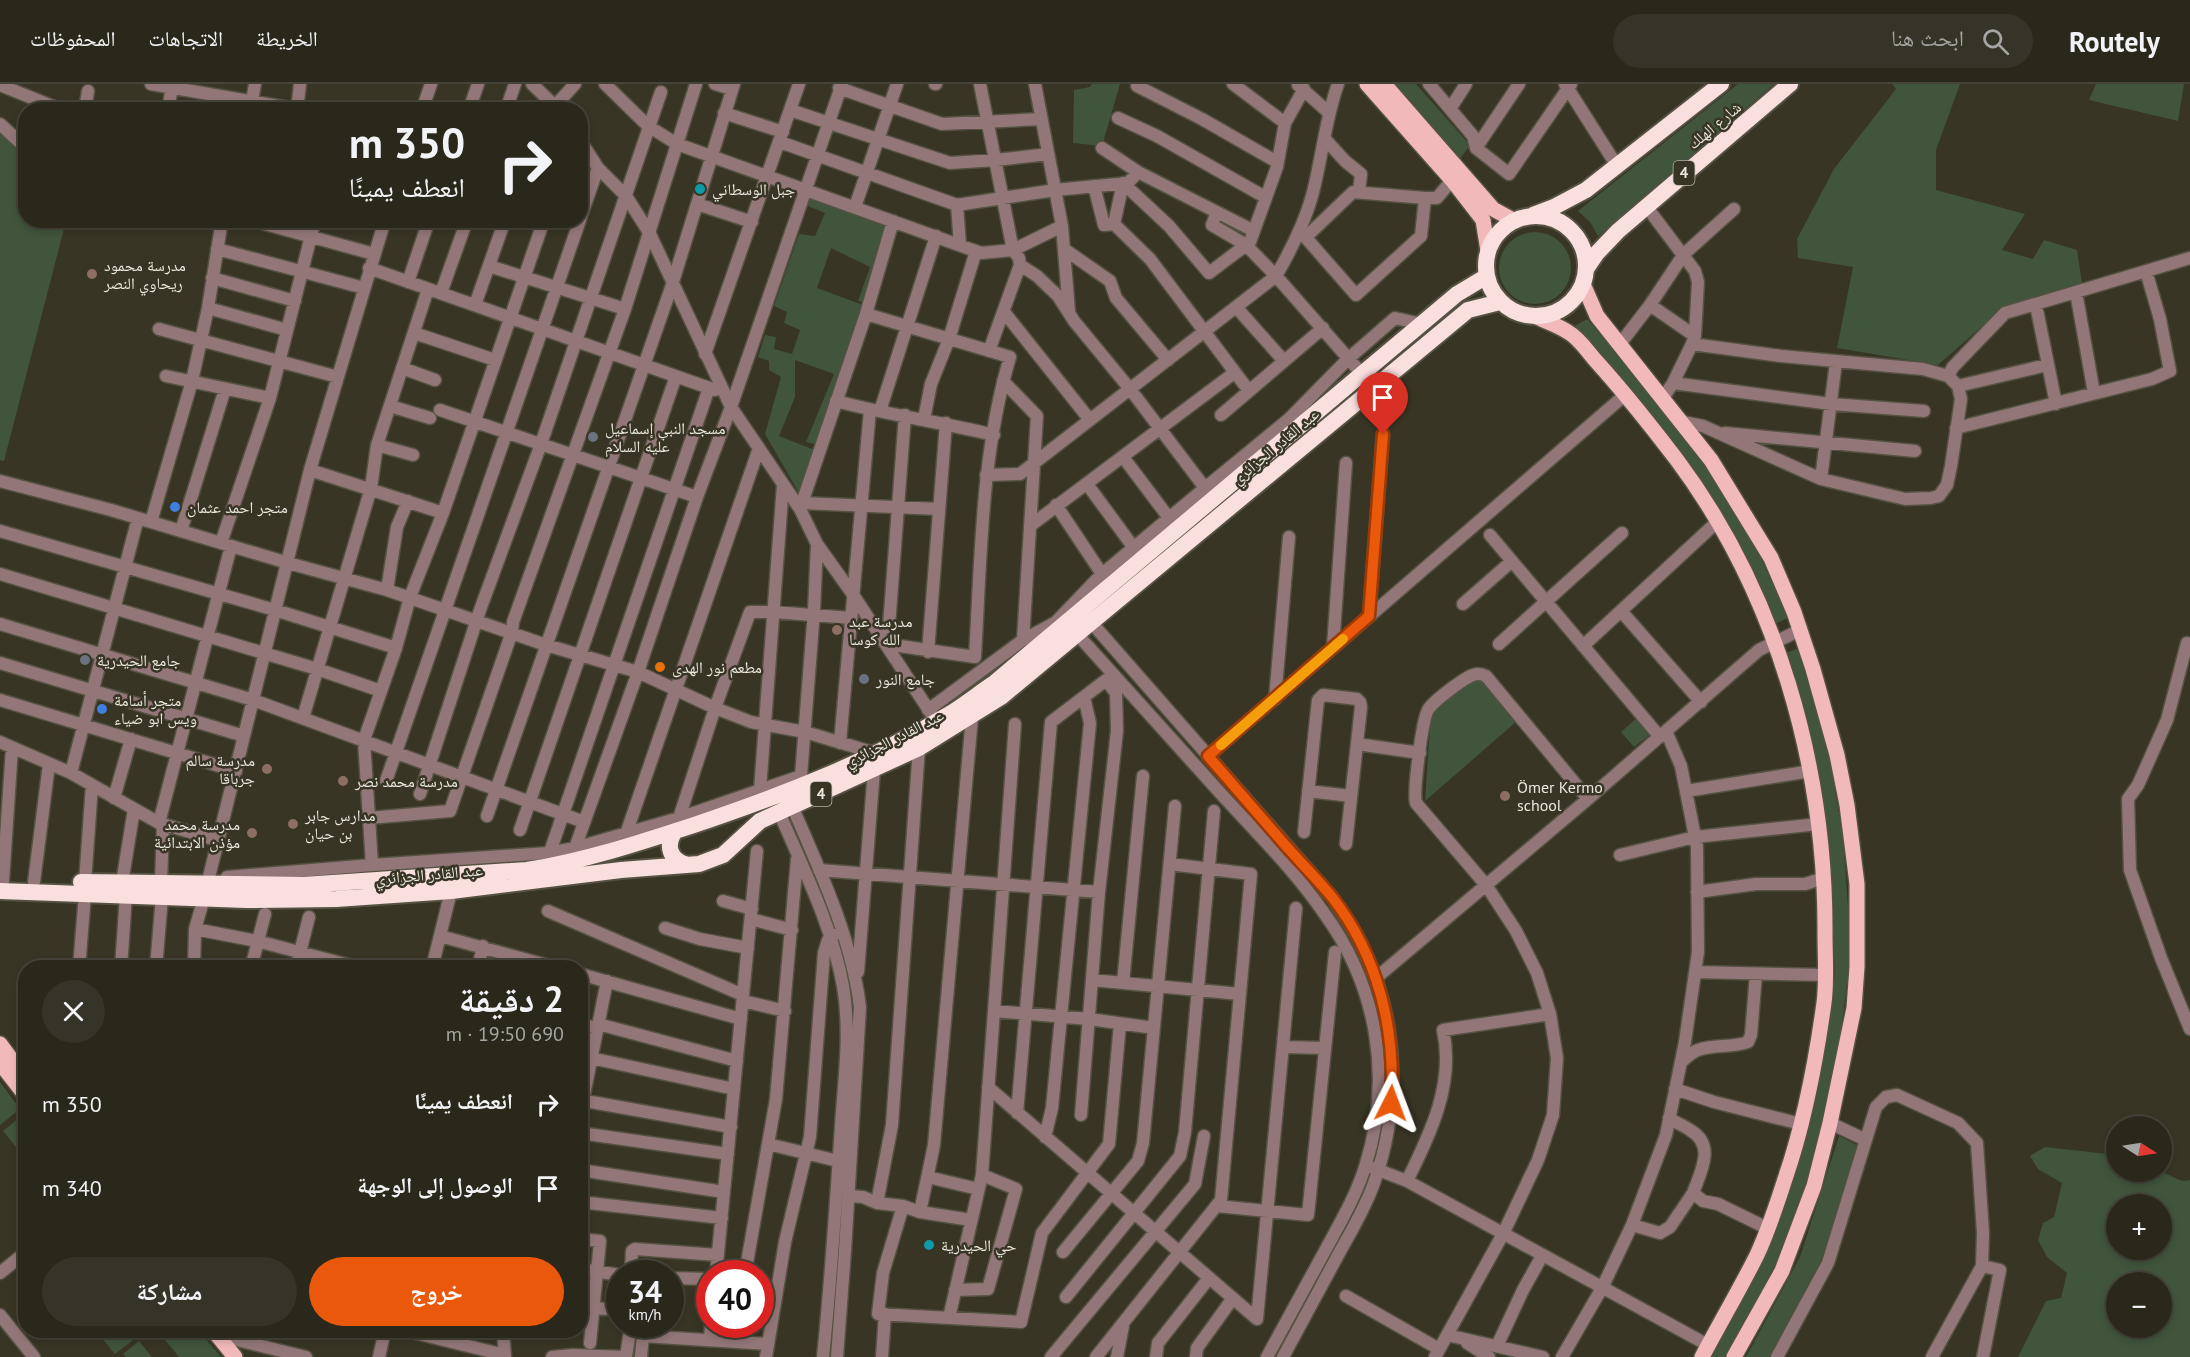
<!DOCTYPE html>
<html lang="ar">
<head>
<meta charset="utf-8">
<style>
  :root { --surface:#2a281b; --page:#363428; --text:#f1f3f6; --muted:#a5a6a3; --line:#46443a; --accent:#ea580c }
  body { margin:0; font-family:"PT Sans","Noto Naskh Arabic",sans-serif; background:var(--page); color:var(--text); direction:rtl; height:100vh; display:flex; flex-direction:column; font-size:22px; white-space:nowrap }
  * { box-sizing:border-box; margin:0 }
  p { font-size:20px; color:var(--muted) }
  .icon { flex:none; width:33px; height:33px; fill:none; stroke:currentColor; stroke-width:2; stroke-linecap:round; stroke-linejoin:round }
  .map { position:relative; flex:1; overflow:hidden; direction:ltr }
  .side { position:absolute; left:18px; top:876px; width:570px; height:378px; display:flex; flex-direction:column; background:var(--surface); border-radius:24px; box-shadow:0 3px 9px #0003,0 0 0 2px var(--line); direction:rtl }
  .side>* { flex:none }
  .top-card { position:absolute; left:18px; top:18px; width:570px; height:126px; border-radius:24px; box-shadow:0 3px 9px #0003,0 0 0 2px var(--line); direction:rtl; background:#2a281b; color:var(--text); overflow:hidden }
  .needle { width:39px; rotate:102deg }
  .fabs { position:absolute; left:2106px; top:1032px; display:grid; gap:12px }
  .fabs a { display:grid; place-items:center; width:66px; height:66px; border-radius:50%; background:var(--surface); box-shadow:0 3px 9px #0003,0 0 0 2px var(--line); font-size:30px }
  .speed { position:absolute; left:606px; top:1176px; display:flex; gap:12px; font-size:30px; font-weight:700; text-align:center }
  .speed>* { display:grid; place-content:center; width:78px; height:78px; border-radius:50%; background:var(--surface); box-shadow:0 3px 9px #0003,0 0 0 2px var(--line); line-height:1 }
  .speed small { font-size:15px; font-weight:400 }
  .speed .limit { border:9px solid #d22; background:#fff; color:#111 }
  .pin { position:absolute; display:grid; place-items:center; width:51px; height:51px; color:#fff; margin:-62px -26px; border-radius:50% 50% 50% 0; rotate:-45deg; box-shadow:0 0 6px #0007 }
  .pin .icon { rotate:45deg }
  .me { position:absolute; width:66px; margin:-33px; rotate:3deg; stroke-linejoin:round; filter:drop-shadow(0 0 4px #0008) }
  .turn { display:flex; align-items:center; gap:21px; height:126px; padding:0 24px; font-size:27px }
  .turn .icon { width:78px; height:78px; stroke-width:2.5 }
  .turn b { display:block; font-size:42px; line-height:51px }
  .round { display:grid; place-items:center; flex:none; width:63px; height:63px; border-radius:32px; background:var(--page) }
  .overview { display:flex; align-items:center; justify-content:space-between; height:102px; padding:0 24px }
  h1 { font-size:36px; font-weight:800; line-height:45px }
  .button { display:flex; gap:12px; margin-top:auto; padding:12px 24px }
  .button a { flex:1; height:69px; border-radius:36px; background:var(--accent); color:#fff; font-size:24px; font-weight:800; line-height:69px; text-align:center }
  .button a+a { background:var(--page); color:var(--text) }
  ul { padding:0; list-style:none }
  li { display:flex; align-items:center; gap:18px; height:84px; padding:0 24px }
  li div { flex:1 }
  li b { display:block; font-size:22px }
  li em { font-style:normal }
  header { display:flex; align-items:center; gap:36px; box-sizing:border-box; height:84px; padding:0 30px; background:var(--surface); border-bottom:2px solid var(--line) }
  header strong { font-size:28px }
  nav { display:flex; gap:33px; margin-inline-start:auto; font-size:21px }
  .search { width:420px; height:54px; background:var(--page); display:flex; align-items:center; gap:15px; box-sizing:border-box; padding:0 21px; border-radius:33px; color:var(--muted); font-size:22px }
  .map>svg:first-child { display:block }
  .green { fill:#40553c; fill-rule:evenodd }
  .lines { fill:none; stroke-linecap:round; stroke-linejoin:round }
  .minor-casing { stroke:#555242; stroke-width:15 }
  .major-casing { stroke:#555242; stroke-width:18 }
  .highway-casing { stroke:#555242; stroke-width:20 }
  .minor { stroke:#937778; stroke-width:12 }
  .major { stroke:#f1b9ba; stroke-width:15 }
  .highway { stroke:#fadfdf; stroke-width:16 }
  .route-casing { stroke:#983908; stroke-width:15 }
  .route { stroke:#ea580c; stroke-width:10 }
  .slow { stroke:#f59e0b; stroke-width:10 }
  .culture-dot { fill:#0f9aa8; stroke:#383524; stroke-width:2 }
  .education-dot { fill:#8d6e63; stroke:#383524; stroke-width:2 }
  .worship-dot { fill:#6b7280; stroke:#383524; stroke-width:2 }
  .shop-dot { fill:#3f7fe0; stroke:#383524; stroke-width:2 }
  .food-dot { fill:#e8710a; stroke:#383524; stroke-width:2 }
  .labels { text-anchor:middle; stroke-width:5; stroke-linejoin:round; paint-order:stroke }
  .shield { fill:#383524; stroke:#b5b3a6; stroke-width:1.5 }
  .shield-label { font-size:15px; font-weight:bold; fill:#ebe9de }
  .street-label { font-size:16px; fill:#ebe9de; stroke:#383524 }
  .poi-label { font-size:16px; fill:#ebe9de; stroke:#383524; text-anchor:start }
</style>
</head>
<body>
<header>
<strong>Routely</strong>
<div class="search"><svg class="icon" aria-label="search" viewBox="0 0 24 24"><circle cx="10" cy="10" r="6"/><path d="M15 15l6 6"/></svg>ابحث هنا</div>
<nav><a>الخريطة</a><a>الاتجاهات</a><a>المحفوظات</a></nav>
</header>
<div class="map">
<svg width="2190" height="1273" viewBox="0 0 2190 1273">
  <rect width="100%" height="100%" fill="#383524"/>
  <path class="green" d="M1092,0H1120L1102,62L1073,59L1074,6L1090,3Z
    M1393,0H1416L1470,61L1460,75Z
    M1738,0H1774L1598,152L1590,138L1578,127Z
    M1892,0H1960L1936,66V106L2025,130L2002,166L2033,175L2044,156L2077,166L2082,199L2002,225L1938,281L1837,264L1853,183L1798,174L1797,155L1834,85L1896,5Z
    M2096,0H2184L2178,37L2089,16Z
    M0,40L25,68L26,136L66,137L4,377L0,376Z
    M811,110L891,139L864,218L858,217L870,183L831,164L817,204L863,221L819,361L806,358L834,290L795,276V313L779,352L817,367L802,414L765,350L781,293L769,286V277L758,273L765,251L776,253L774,265L792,270L800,246L784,239L787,228L774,222L799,150L815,152L825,129L808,122Z
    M1499 184a36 36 0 1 1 72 0a36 36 0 1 1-72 0Z
    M1587,235C1639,294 1696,359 1736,427C1756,461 1772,498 1788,534L1775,540C1751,490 1730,439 1699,394C1663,339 1619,291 1575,242Z
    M1799,564L1826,652L1843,754L1848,823V890L1839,964L1816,1067L1802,1115L1774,1183L1725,1273H1709L1761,1176L1825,963L1835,889L1829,757L1822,706L1799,605L1786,569Z
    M1476,591L1516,638L1425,717L1431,629Z
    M1637,634L1651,650L1634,663L1621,648Z
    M0,998L20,1025L0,1041Z
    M25,1029H26L25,1074L3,1047Z
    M1839,1052L1857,1061L1821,1176L1769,1273H1746L1800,1173Z
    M2045,1063L2116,1071V1088C2128,1088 2153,1084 2162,1088C2171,1091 2179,1099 2190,1096V1273H2018L2046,1217L2061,1214L2067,1189L2047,1173L2038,1156L2043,1139L2054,1133L2062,1099L2038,1085L2030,1072ZM2116,1120H2162V1166H2116ZM2116,1198H2162V1244H2116Z
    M96,1247H145L115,1270Z
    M158,1247H199L221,1273H179Z
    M139,1257L152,1273H126L123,1270Z"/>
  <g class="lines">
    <g class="minor-casing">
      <path id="minor" d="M151,0L302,26
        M532,0L559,26
        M605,0L648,42L677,60L981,169L1013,166L1062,142
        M715,0L732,5
        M935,0H936
        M980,0L1013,166L1019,174L1020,181L1037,192L1058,212L1074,237L1130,305L1205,404L1289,335L1349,274L1395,234L1422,240
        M1035,0L1062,142L1069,227
        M1233,0L1285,39
        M1429,0L1473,52L1476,64L1509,90L1571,0
        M1565,0L1617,82
        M0,1L62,26
        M1298,1L1328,28
        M1137,2L1202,35L1277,78
        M839,4L942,40L1041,35
        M252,17L255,0
        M556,21L575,0
        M1450,25L1466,0
        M85,26L88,7
        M168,26L172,3
        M297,26L300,0
        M422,26L431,0
        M469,26L478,0
        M506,26L515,0
        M790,26L950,79L996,76L1048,70
        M724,29L783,48
        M1118,34L1157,52L1265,113
        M0,40L26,64
        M1325,55L1345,77L1361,90L1359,108
        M580,56L598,84L626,112L650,150L731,323L800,425L817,460L854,512L936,637
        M780,58L957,121L1055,106L1128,99L1138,88
        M1102,64L1138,88L1254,147
        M1476,64L1519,0
        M1123,99L1169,142L1209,189L1250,158L1277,83L1285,39L1304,5
        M1094,102L1104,141L1114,140L1150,175L1249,307
        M697,120L752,138
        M957,121L960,161
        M1646,122L1695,187L1698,198L1695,252L1692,260
        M855,123L897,0
        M1216,130L1212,141L1246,161L1276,192L1362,290
        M580,135L598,84
        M250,136L374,170
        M1114,140L1123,99
        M1300,147L1356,211L1421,152L1425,114H1437L1452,96
        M1306,153L1353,108L1425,114
        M217,165L364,204
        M1064,165L1110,197L1116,214L1168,276
        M489,182L625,225
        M369,184L715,306
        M212,194L295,217
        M408,198L429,136
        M2076,208L2094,309
        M441,209L467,136
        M475,221L505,136
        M1650,221L1695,252
        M2036,221L2056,320
        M1236,223L1284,277
        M208,224L287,246
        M1004,228L1090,336
        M866,230L1010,273C981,370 981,473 975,573L886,560
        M159,245L338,293
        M414,249L495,276
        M1620,260L1650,221L1684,170L1734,125
        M989,267L1020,181
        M705,270L799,0
        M402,284L435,296
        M166,292L270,314
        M1003,297L1037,332L1023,556
        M1673,299L1831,320L1924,327
        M1958,302L2047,281
        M1663,314L1673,299L1692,260L1781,272L1923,285L1948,292L1953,283L2005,229L2190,174
        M836,317C888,331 941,338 994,351
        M390,322L430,334
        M440,326L697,413
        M880,327L936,152
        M1221,331L1323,244
        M924,335L931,300L949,255L976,167
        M1683,338L1703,342L1821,395L1905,415L1931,414L1939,412L1947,401L1951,382L1961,315L1958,302L1948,292
        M1956,344L2152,295L2170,287L2160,235L2146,187
        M1725,349L1915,367
        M377,361L413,371
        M1123,373L1169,434
        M310,386L443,429
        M986,391L1020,390L1276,192C1291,166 1304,141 1312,112C1322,75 1325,36 1338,0
        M1821,395L1836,278
        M0,397L111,426L288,479L387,506L546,561L638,588L715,624L751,638L805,648L875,669
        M1087,400L1134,464
        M802,419L939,425
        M1056,421L1102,490
        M800,425L866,230L893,137
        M151,438L192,297L208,224L222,136
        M1030,442L1234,289
        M0,447L275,526L396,564
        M181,447L225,305
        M1490,451L1660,653
        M221,459L270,314L315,136
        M0,490L317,585L381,607
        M387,506L397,443L408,417
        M1463,520L1512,477
        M1621,527L1701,618
        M1369,532L1383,350
        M1091,538L1332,813C1343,830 1355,846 1363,864C1399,936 1401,1023 1374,1099C1365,1125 1350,1149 1337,1173C1319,1206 1301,1240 1283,1273
        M0,540L253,616L584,738
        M878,548L889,542L905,331
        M1077,550C1126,604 1174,658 1223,712C1258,750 1295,787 1324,829C1378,903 1393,996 1365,1083C1356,1112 1340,1139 1326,1165C1306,1201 1287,1237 1267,1273
        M2187,559L2167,636L2138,701L2128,715L2130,786L2161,874L2190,945
        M1499,560L1622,449
        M1583,562L1717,438
        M1333,563L1346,379
        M928,568L946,339
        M0,579L244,652
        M1275,615L1289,453
        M0,616L236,687
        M928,626L1023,556L1056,538L1102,490L1205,404
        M303,634L371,404L377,361L428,205
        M0,658L71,689L159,739L217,756
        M840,659L870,326
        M1357,660L1420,669
        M1208,672L1626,310
        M71,689L138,434
        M386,697L580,136
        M760,706L783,401
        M1308,707L1351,712
        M1686,707L1811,687
        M420,710L480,526L541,360L661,8
        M114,714L131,655
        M792,722C820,787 851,852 860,923L845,1167L837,1273
        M779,728C803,784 832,841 843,902C851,948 844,996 841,1042C836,1119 831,1196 823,1273
        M487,732L672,201L734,0
        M369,734L450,727L512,548L513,538L625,225L696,0
        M679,734L715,624L750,528H774L851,534
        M159,739L231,462
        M520,746L676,292
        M1304,748L1318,616L1323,611L1357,615L1360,618L1361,623L1346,760
        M626,750L759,364
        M575,764L679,734L801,692L814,527L817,460
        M550,768L709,304
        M1620,771L1695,753L1819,740
        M372,781L548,769L575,764L638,588L697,413L731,323L842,0
        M819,786L1099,808
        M227,793L372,781L364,656L396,564L410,513L443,429L544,136
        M3,797L12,664
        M34,798L49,680
        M85,798L92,701
        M122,799L134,725
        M161,799L163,741
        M207,801L310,386L385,136
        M1697,808L1756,800H1805L1824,794
        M723,817L752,825
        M548,827L743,911
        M751,835L792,846
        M665,844L700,855L748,864
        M195,845L257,857L360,884
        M440,852L557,884
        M79,884L85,810
        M121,884L126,811
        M156,884L162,812
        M194,884L195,845L204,814
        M251,884L265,830
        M296,884L309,833
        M432,884L451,807
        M478,884L483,862
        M858,888L874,686
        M1695,888L1825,891
        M580,890L741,935
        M1376,894L1588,715L1759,566L1800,546
        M1092,896L1240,910
        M1123,899L1143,692
        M743,917L785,927
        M994,927L1089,935L1154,944
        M580,940L597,944
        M598,940L737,977
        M1283,963L1325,964
        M591,974L734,1005
        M1681,978C1686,974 1692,968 1698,966C1714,960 1732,964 1748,958L1751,951L1756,890
        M988,1003L1257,1235
        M1675,1005L1714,1018L1801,1040
        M580,1016L731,1043
        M583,1016L607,897
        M1017,1029L1051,638L1106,596L1116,609L1117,647L1099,808L1081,1031
        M1669,1034C1676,1039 1683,1041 1690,1046C1716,1061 1701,1087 1693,1109L1703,1117L1718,1120L1767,1144
        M1830,1039L1866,1056
        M580,1049L728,1070
        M1045,1053L1052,1024L1090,639L1084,613
        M768,1060L838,1077
        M1373,1084L1407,1097L1708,1261
        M580,1086L724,1108
        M928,1093L978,1105
        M1407,1097C1430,1050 1455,1000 1443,946L1550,930
        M849,1112L863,1113L877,1119L903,1122L920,1128L971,1136
        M580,1118L722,1134
        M877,1119L892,1041L919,664
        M903,1122L883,1189L878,1230L1021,1238L1042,1149L1109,1060L1120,940
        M1217,1122L1308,1131L1335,868
        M920,1128L934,1061L972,633
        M1632,1141L1660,1149L1670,1143L1693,1109
        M580,1155L600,1157L590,1259
        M1063,1168L1138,1077L1143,1059L1175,722
        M1982,1182L2000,1186L1983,1273
        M580,1185L620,1191
        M0,1189L26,1168
        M631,1190L632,1167L635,1165L718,1171
        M716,1190L757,767
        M745,1190L776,1015L797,775
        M670,1194L710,1195
        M955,1206L988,1205L1016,1105L982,1091
        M1346,1212L1439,1265
        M1066,1213L1180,1072L1185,1048L1214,727
        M580,1223L620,1226
        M0,1231L34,1273
        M949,1234L982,1091L1015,640
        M1257,1235L1296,824
        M403,1246L505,1271
        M503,1246L505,1273
        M1447,1251L1543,1273
        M643,1252L768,1260
        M233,1255L306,1273
        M710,1256L711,1240
        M738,1258L740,1240
        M1467,1259L1489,1273
        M1497,1262L1523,1206L1542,1172
        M379,1273L385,1246
        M552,1273L573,1271L625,1273
        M626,1273L631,1240
        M641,1273L644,1240
        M766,1273L785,1158L810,1053L824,869L828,856L834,851
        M882,1273L885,1230
        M1051,1273L1195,1100L1204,1052
        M1096,1273L1221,1116L1251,790L1170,780
        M1117,1273L1123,1242
        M1156,1273L1158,1259L1209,1194
        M1196,1273L1197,1264L1233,1214
        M1435,1273L1503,1150L1538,1076L1553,1031L1557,974L1550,930L1537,889L1516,847L1486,801L1416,719C1413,707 1422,637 1428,626C1432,618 1464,594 1473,591C1478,589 1482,590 1486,592L1588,715
        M1562,1273L1602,1204L1632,1141L1666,1051L1685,958L1698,868L1697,763L1681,682L1666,647
        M1777,1273L1828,1179L1876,1023L1886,1013L1897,1011L1958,1039L1977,1059L1983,1149L1982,1182L1932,1273"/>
    </g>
    <g class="major-casing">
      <path id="major" d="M1367,0L1452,96L1483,136L1488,167
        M1384,0L1493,125L1515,137
        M1583,200L1597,232L1711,376L1771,474L1794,528L1813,585L1837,671L1847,721L1857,800V883L1854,924L1830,1039L1814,1102L1782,1187L1734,1273
        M1537,233C1547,238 1559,242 1568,248C1579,254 1588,268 1596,277C1625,309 1651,342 1677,376C1777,510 1826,684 1825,850C1825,873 1827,897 1824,919C1816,977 1804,1040 1785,1095C1777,1120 1768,1147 1757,1171C1740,1205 1720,1239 1702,1273
        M0,960L26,995
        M0,979L26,1012
        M213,1246L235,1273"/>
    </g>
    <g class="highway-casing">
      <path id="highway" d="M1533,131L1554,123L1586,106L1721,0
        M1486 182a50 50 0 1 1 100 0a50 50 0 1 1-100 0Z
        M1586,185L1597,169L1618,147L1790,0
        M675,747C665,762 670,776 687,781
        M81,798L303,801L527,786C584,777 639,759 694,741C780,712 869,678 948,631C963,622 978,610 993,600L1457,210L1487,192
        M0,807L246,816L336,815L451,807L621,786L699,780L723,771L760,737L919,664L1001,613L1468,226L1500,218"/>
    </g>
    <use href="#minor" class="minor"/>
    <use href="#major" class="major"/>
    <use href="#highway" class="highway"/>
  </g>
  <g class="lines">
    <g class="route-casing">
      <path id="route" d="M1383,350L1369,532L1208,672C1234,702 1260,732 1286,762C1301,779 1317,795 1332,813C1378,872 1396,945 1391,1019"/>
    </g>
    <use href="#route" class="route"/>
    <path class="slow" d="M1221,661L1343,555"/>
  </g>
  <g class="culture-dot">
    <circle cx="700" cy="105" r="6"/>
    <circle cx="929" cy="1161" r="6"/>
  </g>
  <g class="education-dot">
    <circle cx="92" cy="190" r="6"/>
    <circle cx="837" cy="546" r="6"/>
    <circle cx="267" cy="685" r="6"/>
    <circle cx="343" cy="697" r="6"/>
    <circle cx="1505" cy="712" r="6"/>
    <circle cx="293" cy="740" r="6"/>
    <circle cx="252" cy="749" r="6"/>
  </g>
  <g class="worship-dot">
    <circle cx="593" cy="353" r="6"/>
    <circle cx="85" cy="576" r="6"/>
    <circle cx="864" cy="595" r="6"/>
  </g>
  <g class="shop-dot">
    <circle cx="175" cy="423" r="6"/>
    <circle cx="102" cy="625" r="6"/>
  </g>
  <circle class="food-dot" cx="660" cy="583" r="6"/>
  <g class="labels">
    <g class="shield">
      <rect x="1673.5" y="77" width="21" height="24" rx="4.5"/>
      <rect x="810.5" y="698" width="21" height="24" rx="4.5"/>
    </g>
    <g class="shield-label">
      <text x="1684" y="94">4</text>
      <text x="821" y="715">4</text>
    </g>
    <g class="street-label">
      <text transform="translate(1714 41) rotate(-40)" y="6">شارع الهلك</text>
      <text transform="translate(1275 362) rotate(-40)" y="6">عبد القادر الجزائري</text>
      <text transform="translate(894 654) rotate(-27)" y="6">عبد القادر الجزائري</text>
      <text transform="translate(429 790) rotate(-5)" y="6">عبد القادر الجزائري</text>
    </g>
    <g class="poi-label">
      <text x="712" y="111">جبل الوسطاني</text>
      <text x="104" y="187">مدرسة محمود<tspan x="104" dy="18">ريحاوي النصر</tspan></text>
      <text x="605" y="350">مسجد النبي إسماعيل<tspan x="605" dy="18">عليه السلام</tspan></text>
      <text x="187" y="429">متجر احمد عثمان</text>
      <text x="849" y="543">مدرسة عبد<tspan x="849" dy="18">الله كوسا</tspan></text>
      <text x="97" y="582">جامع الحيدرية</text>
      <text x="672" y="589">مطعم نور الهدى</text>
      <text x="876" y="601">جامع النور</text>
      <text x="114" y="622">متجر أسامة<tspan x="114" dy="18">ويس ابو ضياء</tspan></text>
      <text x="255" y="682" text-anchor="end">مدرسة سالم<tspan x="255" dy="18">جرباقا</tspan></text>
      <text x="355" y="703">مدرسة محمد نصر</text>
      <text x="1517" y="709">Ömer Kermo<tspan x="1517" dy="18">school</tspan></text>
      <text x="305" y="737">مدارس جابر<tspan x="305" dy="18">بن حيان</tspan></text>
      <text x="240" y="746" text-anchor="end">مدرسة محمد<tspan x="240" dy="18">مؤذن الابتدائية</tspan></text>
      <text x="941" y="1167">حي الحيدرية</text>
    </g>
  </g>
</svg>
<div class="fabs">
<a><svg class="needle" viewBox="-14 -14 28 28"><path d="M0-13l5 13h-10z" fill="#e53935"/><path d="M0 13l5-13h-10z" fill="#a5a6a3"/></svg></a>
<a>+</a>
<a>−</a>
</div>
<div class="speed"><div>34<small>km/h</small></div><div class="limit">40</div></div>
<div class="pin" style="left:1383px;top:350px;background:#d93025"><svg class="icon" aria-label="arrive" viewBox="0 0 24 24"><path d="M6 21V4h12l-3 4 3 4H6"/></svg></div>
<svg class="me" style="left:1391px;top:1019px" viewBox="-20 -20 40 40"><path d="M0-17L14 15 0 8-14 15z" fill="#ea580c" stroke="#fff" stroke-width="4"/></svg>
<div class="top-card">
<div class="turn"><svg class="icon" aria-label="right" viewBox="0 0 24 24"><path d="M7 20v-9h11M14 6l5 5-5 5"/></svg><div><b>350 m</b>انعطف يمينًا</div></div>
</div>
<section class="side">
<div class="overview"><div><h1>2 دقيقة</h1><p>690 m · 19:50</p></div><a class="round"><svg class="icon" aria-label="close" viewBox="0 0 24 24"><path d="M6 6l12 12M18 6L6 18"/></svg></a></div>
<ul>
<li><svg class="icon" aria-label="right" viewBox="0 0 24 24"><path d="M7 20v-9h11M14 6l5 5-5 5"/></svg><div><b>انعطف يمينًا</b></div><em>350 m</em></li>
<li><svg class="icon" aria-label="arrive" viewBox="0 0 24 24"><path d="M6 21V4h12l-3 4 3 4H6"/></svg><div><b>الوصول إلى الوجهة</b></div><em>340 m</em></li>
</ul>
<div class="button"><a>خروج</a><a>مشاركة</a></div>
</section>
</div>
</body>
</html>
